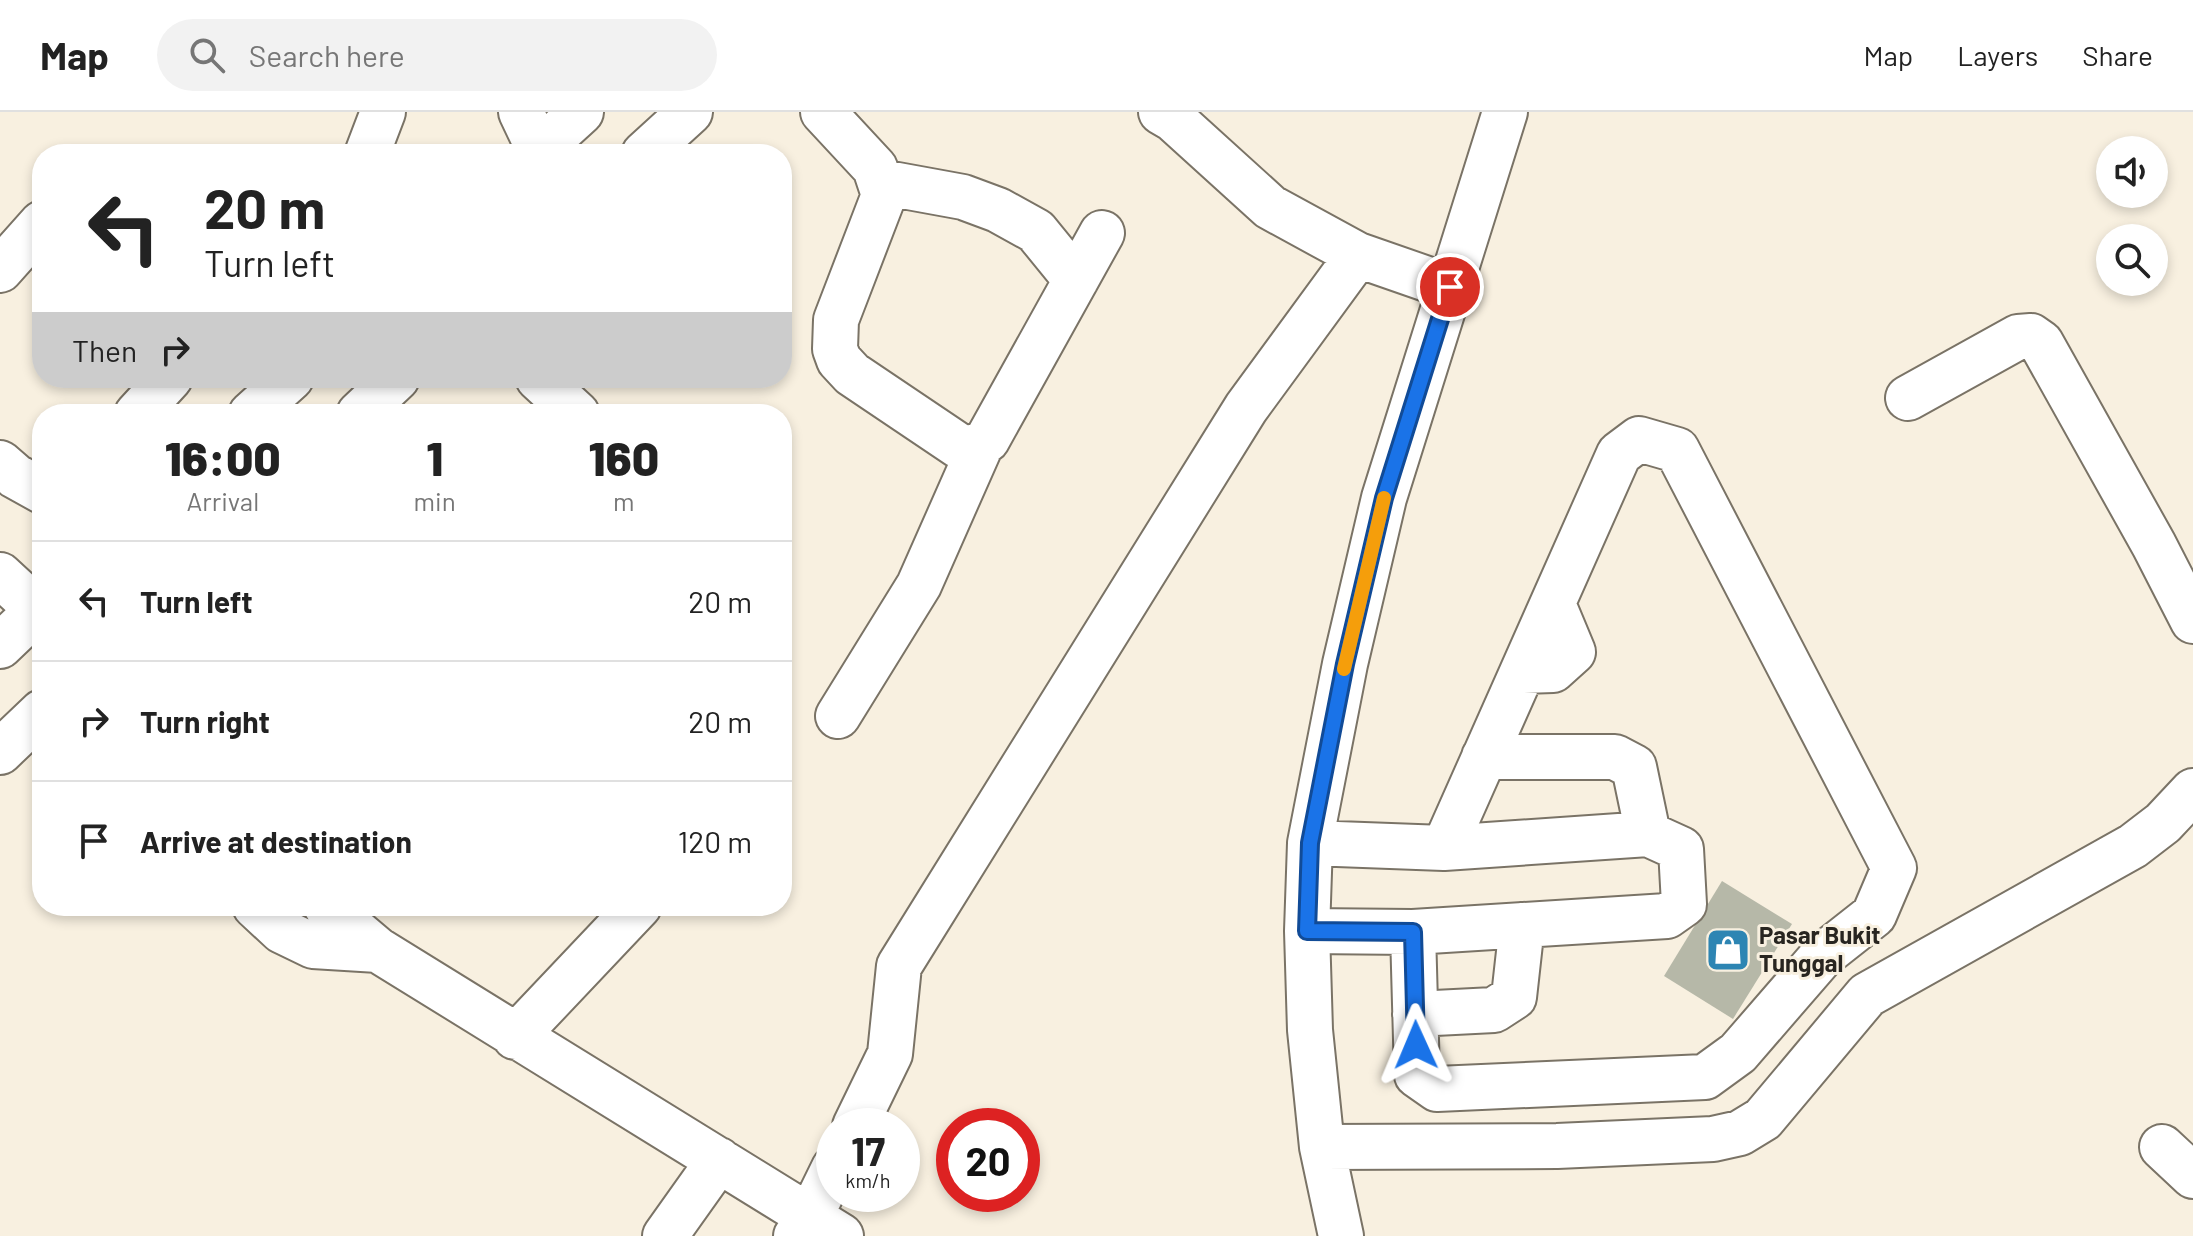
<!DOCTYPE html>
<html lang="en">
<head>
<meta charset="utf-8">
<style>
  :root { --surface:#fff; --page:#f2f2f2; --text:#222; --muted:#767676; --line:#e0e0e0 }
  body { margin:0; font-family:Barlow,sans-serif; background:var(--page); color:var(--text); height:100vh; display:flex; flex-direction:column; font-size:30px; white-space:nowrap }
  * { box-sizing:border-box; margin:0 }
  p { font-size:26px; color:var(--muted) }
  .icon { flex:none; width:44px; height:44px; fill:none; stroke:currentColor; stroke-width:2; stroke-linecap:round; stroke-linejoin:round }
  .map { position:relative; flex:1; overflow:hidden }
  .drawer { position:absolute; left:32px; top:292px; width:760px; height:512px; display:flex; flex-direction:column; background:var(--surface); border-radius:32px; box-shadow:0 4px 12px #0003 }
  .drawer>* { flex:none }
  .guide { position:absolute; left:32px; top:32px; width:760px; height:244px; border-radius:32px; box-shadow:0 4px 12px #0003; background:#fff; color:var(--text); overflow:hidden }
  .buttons { position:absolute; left:2096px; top:24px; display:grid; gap:16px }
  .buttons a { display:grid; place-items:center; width:72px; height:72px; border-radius:50%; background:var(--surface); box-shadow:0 4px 12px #0003; font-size:40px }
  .speed { position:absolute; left:816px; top:996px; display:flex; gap:16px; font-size:40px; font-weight:700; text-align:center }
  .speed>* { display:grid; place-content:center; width:104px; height:104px; border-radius:50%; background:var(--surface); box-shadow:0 4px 12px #0003; line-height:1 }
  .speed small { font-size:20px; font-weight:400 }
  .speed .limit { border:12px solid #d22; background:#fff; color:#111 }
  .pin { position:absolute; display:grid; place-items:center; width:68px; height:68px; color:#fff; margin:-34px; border:4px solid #fff; border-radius:50%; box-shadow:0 2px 8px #0007 }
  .me { position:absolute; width:88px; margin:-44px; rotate:359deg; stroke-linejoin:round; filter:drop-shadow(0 0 6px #0008) }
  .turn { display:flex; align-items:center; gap:28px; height:168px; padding:0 40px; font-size:36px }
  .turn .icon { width:104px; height:104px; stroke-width:2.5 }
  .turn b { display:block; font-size:56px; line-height:68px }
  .then { display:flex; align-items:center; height:76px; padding:0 40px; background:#0003; gap:16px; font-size:30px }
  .eta { display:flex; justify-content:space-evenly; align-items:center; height:136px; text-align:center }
  .eta b { font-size:48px; font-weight:800; line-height:56px }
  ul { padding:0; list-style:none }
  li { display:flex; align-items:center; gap:24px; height:120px; padding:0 40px; border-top:2px solid var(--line) }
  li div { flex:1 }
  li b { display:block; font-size:30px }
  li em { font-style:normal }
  header { display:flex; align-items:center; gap:48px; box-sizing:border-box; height:112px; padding:0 40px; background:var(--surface); border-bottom:2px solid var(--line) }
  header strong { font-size:38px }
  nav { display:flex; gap:44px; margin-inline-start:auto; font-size:28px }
  .search { width:560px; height:72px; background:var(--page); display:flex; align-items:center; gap:20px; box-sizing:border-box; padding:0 28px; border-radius:44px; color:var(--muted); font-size:30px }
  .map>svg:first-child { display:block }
  .building { fill:#b6b8a8 }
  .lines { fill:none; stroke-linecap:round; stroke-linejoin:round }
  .minor-casing { stroke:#7a7366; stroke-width:48 }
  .highway-casing { stroke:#7a7366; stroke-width:48 }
  .minor { stroke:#fff; stroke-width:44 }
  .highway { stroke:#fff; stroke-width:44 }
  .route-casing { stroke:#114b97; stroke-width:20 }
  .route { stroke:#1a73e8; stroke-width:14 }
  .slow { stroke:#f59e0b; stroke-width:14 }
  .labels { text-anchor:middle; stroke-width:6; stroke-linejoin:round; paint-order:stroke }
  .poi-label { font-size:24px; font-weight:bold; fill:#282520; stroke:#f8f0e0; text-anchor:start }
</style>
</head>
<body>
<header>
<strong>Map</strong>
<div class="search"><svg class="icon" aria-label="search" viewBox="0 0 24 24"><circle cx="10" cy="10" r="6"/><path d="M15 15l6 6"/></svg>Search here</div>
<nav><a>Map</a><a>Layers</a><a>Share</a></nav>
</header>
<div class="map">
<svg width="2193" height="1124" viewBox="0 0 2193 1124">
  <rect width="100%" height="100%" fill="#f8f0e0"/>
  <path class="building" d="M1722,769L1792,812L1733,907L1664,864Z"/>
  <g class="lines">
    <g class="minor-casing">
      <path id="minor" d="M521,0L539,38
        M823,0L875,56L884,83L836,208L835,237L839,248L852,262L959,334L970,338L987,328L1102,121
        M1161,0L1173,7L1270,95L1358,143
        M367,42L383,0
        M881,70L963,85L998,98L1036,119L1076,168
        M0,158L42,111
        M538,266L577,302
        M1908,286L2018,225L2031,224L2041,231L2154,433L2193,509
        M137,302L170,266
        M0,351L15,364L42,379
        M0,463L38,498
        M1523,559L1553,558L1573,540L1553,492
        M838,604L919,473L980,335
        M1484,645H1615L1634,655L1648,722
        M255,794L282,819L313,834L378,838
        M326,794L378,838L841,1124
        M1307,819L1413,820L1417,963L1437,977L1705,965L1738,941L1822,844L1874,803L1894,756L1677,338L1639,327L1619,342L1444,736L1310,731
        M1413,820L1667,804L1684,792L1681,737L1648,722L1444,736
        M1415,902L1494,898L1514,885L1522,813
        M515,925L639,794
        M855,1014L890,942L899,854L1246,296L1358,143L1450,175
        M1322,1035L1557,1034L1713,1027L1740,1021L1763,1007L1867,883L2133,734L2163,711L2193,679
        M2162,1035L2193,1064
        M665,1124L719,1048
        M796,1124L810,1105L834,1056
        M1341,1124L1322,1035L1310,918L1307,819L1310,731L1345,552L1384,386L1505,0"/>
    </g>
    <g class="highway-casing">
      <path id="highway" d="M535,42L581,0
        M644,42L690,0
        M251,302L291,266
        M359,302L397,266
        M0,534L42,494
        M0,640L42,600"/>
    </g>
    <use href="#minor" class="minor"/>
    <use href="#highway" class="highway"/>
  </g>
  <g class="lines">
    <g class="route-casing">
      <path id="route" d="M1416,933L1413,820L1307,819L1310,731L1345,552L1384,386L1450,175"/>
    </g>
    <use href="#route" class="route"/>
    <path class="slow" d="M1344,557L1384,386"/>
  </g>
  <defs>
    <g id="shop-square" transform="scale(2.3)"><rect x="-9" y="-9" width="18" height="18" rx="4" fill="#2d85b3" stroke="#f8f0e0"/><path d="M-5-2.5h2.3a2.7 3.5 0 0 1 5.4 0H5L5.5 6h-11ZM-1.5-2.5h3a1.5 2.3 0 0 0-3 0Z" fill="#fff"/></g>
  </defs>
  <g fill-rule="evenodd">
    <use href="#shop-square" x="1728" y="838"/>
  </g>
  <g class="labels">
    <g class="poi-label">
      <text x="1759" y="832">Pasar Bukit<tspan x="1759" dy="28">Tunggal</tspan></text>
    </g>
  </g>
</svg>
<div class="buttons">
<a><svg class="icon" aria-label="sound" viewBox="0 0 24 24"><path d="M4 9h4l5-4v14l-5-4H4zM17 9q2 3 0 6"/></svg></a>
<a><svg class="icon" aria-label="search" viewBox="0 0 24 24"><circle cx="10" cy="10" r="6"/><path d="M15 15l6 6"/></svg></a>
</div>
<div class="speed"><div>17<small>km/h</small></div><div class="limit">20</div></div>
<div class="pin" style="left:1450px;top:175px;background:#d93025"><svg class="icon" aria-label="arrive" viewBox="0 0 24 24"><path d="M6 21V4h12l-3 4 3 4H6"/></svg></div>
<svg class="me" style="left:1416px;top:933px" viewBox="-20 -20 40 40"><path d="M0-17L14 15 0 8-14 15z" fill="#1a73e8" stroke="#fff" stroke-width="4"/></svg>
<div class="guide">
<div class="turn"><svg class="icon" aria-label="left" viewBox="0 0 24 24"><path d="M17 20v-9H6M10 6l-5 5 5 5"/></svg><div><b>20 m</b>Turn left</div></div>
<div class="then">Then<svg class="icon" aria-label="right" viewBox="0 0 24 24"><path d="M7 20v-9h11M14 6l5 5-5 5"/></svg></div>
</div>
<section class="drawer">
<div class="eta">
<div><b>16:00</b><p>Arrival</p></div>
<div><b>1</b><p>min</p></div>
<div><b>160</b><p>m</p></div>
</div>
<ul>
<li><svg class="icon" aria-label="left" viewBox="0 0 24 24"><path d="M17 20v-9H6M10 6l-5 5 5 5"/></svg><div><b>Turn left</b></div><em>20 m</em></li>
<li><svg class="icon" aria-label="right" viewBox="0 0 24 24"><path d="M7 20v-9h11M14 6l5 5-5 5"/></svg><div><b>Turn right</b></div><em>20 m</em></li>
<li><svg class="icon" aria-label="arrive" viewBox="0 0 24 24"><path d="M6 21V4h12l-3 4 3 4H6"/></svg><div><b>Arrive at destination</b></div><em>120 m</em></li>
</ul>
</section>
</div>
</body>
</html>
